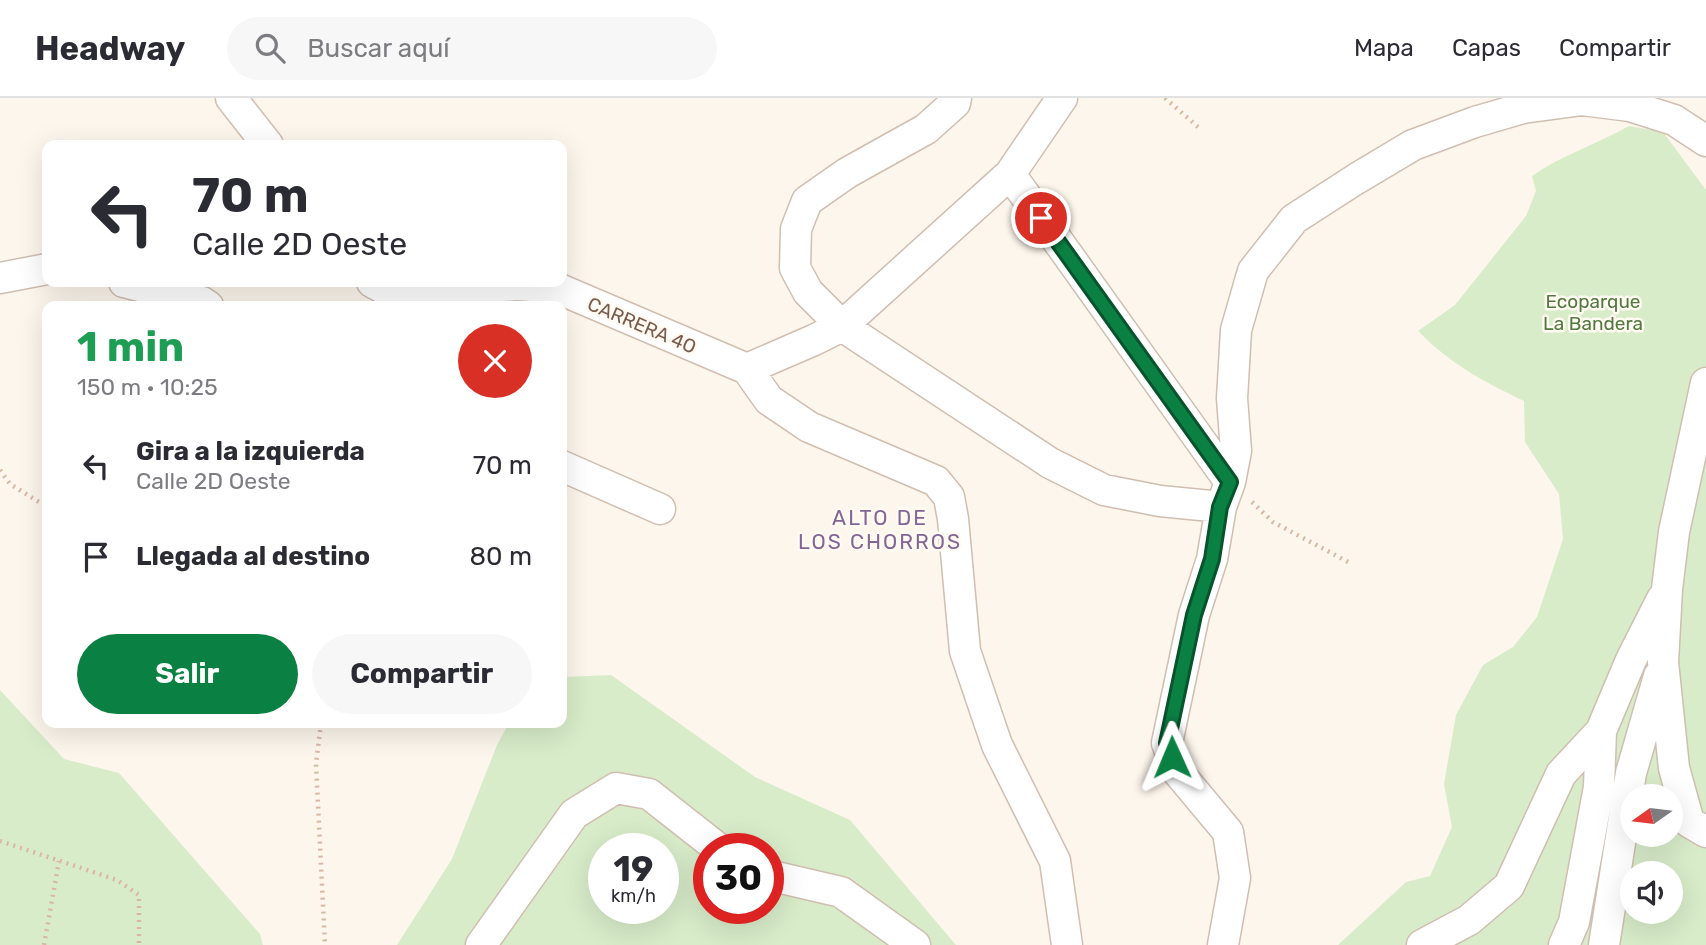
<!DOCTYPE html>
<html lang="es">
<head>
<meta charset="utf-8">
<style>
  :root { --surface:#fff; --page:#f7f7f7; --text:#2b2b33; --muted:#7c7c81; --line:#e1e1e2; --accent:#0b8043 }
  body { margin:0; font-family:Rubik,sans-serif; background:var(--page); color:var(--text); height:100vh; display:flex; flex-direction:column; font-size:26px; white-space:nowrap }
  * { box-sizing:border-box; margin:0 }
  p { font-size:23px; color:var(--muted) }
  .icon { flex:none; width:38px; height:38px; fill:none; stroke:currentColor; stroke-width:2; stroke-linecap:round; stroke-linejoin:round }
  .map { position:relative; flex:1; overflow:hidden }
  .panel { position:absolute; left:42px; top:203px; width:525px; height:427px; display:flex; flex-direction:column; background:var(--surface); border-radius:14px; box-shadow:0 7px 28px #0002 }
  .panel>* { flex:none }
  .banner { position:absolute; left:42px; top:42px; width:525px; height:147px; border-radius:14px; box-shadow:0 7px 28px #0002; background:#fff; color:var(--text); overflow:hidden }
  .needle { width:46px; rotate:256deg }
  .controls { position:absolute; left:1620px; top:686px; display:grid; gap:14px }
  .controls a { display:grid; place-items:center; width:63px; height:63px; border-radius:50%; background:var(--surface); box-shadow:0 7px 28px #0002; font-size:35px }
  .speed { position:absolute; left:588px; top:735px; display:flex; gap:14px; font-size:35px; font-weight:700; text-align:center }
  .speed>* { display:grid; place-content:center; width:91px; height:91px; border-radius:50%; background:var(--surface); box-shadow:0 7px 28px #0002; line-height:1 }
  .speed small { font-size:18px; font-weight:400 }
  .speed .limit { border:10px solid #d22; background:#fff; color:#111 }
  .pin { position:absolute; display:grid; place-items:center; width:60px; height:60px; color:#fff; margin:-30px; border:4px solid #fff; border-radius:50%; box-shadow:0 2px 7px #0007 }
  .me { position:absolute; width:77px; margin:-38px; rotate:359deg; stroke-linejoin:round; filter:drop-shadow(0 0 5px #0008) }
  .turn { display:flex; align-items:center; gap:24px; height:147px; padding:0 35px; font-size:32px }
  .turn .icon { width:91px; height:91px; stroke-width:2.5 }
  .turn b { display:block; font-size:49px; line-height:60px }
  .round { display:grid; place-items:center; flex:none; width:74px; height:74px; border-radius:37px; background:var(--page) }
  .overview { display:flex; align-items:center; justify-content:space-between; height:119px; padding:0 35px }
  h1 { font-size:42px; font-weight:700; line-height:52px; color:#1e9e55 }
  .primary-button { display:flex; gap:14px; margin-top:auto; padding:14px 35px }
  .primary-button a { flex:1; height:80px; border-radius:42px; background:var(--accent); color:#fff; font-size:28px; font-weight:700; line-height:80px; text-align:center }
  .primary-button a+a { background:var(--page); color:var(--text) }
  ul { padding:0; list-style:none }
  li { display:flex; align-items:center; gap:21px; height:91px; padding:0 35px }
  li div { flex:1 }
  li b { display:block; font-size:26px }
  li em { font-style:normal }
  header { display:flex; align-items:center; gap:42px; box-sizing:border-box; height:98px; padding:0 35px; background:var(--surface); border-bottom:2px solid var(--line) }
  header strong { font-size:33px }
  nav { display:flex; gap:38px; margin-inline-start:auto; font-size:24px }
  .search { width:490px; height:63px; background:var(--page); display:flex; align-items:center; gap:18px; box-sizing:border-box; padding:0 24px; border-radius:38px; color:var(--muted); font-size:26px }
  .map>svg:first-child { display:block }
  .green { fill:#d8ecc9; fill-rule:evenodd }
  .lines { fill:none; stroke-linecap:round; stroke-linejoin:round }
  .minor-casing { stroke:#d0beb0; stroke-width:33 }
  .path { stroke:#d8b8a5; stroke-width:4.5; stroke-dasharray:2 5; stroke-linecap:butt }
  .minor { stroke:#fff; stroke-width:30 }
  .route-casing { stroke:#07532c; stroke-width:18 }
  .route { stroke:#0b8043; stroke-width:12 }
  .labels { text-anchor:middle; stroke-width:5; stroke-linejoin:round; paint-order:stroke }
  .park-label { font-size:19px; fill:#537941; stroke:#fffaf2 }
  .street-label { font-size:19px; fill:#795c4d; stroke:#fffaf2 }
  .neighbourhood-label { font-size:21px; letter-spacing:2px; fill:#846694; stroke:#fffaf2 }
</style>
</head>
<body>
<header>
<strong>Headway</strong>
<div class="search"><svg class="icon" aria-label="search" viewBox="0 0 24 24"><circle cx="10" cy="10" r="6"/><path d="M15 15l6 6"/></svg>Buscar aquí</div>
<nav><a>Mapa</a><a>Capas</a><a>Compartir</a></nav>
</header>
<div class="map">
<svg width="1706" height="847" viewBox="0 0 1706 847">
  <rect width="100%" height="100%" fill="#fdf6ec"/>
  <path class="green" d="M1629,28L1663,34L1706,92V847H1338L1406,784L1430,778L1452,729L1444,686L1456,617L1483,567L1513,549L1537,519L1563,441L1559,396L1525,344L1524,303C1484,284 1449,265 1418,233L1455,207L1526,118L1536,93L1532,78C1562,57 1597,46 1629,28ZM1633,698H1671V737H1633ZM1633,775H1671V814H1633Z
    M611,577L755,679L850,722L956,847H397L452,761L497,647L509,625H562V579ZM604,751H663V810H604ZM709,751H768V810H709Z
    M0,592L64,661L119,675L260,836L263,847H0Z"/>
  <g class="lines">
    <g class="minor-casing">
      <path id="minor" d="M231,0L268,47
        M956,0L955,5L926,31L847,75L807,103L796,131L795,170L808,194L842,228L1050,365L1104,392L1160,403L1221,409
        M1010,76L1230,384
        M0,180L47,171
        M124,184L202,204L208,208
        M372,184L394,196L518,187L557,190L747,271
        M747,271L769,302L809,329L936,383L949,399L953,421L965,553L997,647L1055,763L1067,847
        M747,271L814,242L842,228L1010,76L1062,0
        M1706,285L1674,434L1667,491L1663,564L1674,670L1689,724L1706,734
        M562,368L660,411
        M768,777L841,794L915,847
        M481,847L574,716L616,690L649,696L719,751
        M1223,847L1235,780L1228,734L1177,673L1167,645L1194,517L1212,461L1221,409L1230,384L1236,353L1232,300L1236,232L1253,173L1294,121L1356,81L1413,47L1475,24L1523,10L1582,2L1630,8L1674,22L1706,43
        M1422,847L1469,822L1509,788L1561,676L1601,633
        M1564,847L1574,824L1599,689L1601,633L1631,562L1662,501
        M1604,847L1631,675L1659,578"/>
    </g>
    <path class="path" d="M1165,0L1198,29
      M0,372L10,386L47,409
      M1252,404L1273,424L1352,466
      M321,625L316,666L325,847
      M0,743L117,782L139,797V847
      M44,847L59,763"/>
    <use href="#minor" class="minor"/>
  </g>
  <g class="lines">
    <g class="route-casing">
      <path id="route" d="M1041,120L1230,384L1220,409L1212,461L1194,517L1167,645L1172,659"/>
    </g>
    <use href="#route" class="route"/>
  </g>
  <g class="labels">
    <g class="park-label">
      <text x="1593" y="210">Ecoparque<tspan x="1593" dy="22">La Bandera</tspan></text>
    </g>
    <g class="street-label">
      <text transform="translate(642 227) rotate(23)" y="7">CARRERA 4O</text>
    </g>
    <g class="neighbourhood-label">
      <text x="880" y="427">ALTO DE<tspan x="880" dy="24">LOS CHORROS</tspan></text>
    </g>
  </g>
</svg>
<div class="controls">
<a><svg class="needle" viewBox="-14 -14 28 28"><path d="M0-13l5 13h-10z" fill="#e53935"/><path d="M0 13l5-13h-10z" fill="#7c7c81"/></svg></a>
<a><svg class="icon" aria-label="sound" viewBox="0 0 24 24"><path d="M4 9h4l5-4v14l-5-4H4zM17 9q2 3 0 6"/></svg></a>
</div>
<div class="speed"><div>19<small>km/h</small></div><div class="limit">30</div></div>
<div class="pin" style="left:1041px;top:120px;background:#d93025"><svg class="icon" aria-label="arrive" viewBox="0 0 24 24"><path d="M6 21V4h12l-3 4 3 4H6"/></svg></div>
<svg class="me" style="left:1172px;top:659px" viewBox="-20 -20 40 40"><path d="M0-17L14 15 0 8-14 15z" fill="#0b8043" stroke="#fff" stroke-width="4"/></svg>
<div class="banner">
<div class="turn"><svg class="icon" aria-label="left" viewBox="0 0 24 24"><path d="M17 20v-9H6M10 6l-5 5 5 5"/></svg><div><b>70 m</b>Calle 2D Oeste</div></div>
</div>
<section class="panel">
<div class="overview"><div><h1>1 min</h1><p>150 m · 10:25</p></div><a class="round" style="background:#d93025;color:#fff"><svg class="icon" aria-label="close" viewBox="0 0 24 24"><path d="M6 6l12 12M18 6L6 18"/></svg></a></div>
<ul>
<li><svg class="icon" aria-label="left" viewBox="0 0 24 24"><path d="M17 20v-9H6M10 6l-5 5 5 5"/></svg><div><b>Gira a la izquierda</b><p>Calle 2D Oeste</p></div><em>70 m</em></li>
<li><svg class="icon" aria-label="arrive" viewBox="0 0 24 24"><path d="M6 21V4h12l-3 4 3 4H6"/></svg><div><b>Llegada al destino</b></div><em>80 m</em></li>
</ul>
<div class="primary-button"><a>Salir</a><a>Compartir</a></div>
</section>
</div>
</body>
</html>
